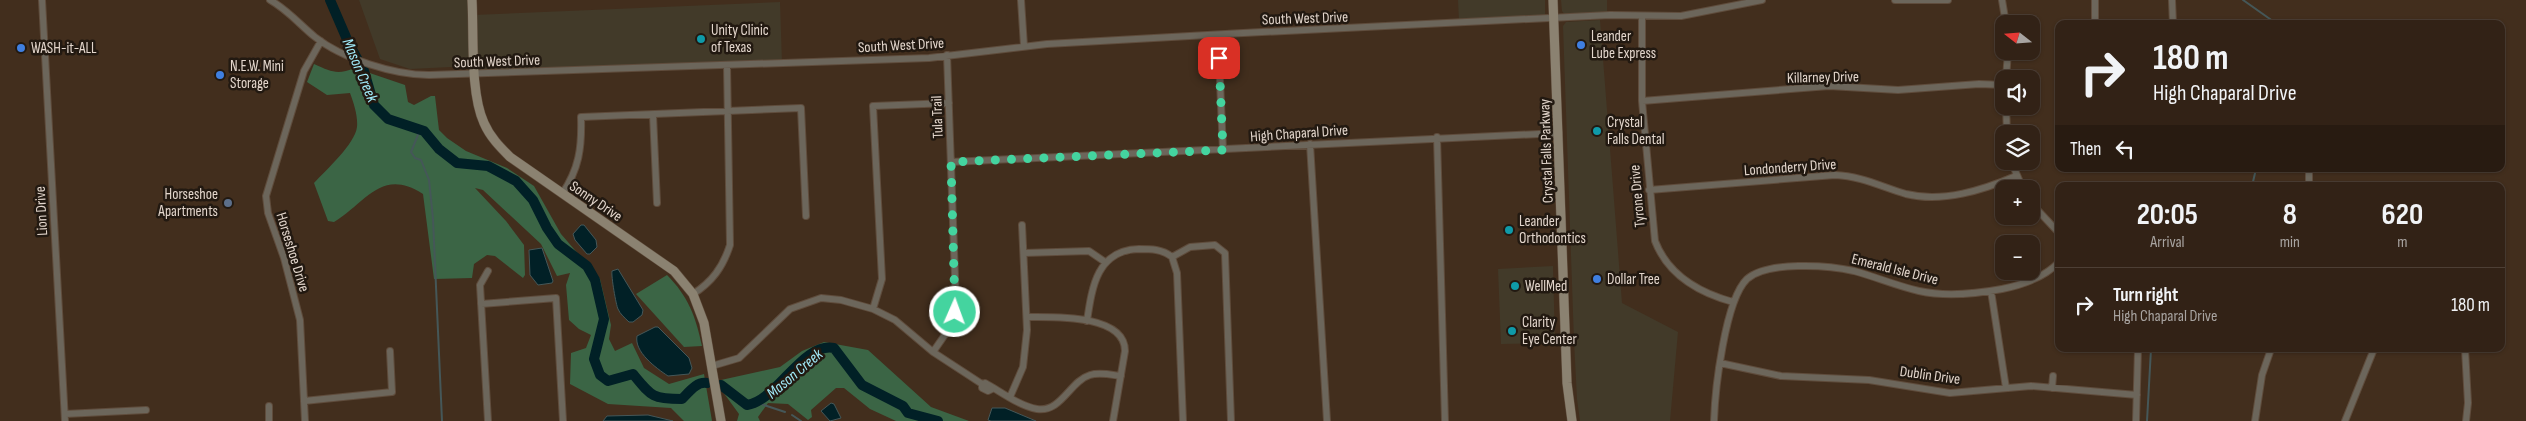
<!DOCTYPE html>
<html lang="en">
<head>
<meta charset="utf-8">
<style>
  :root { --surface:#322216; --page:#3a2a1f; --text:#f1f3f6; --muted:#a8a4a1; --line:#4d3f35 }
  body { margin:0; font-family:"Sofia Sans Condensed",sans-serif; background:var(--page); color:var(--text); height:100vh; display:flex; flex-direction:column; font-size:19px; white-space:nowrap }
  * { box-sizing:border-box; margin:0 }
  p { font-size:16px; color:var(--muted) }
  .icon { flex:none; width:28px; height:28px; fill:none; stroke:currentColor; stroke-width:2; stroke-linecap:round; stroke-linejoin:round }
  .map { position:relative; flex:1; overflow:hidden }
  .side { position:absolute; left:2055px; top:182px; width:450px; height:170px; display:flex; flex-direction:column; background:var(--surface); border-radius:10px; box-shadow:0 1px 4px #0004,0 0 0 1px var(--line) }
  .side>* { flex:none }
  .top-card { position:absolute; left:2055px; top:20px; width:450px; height:152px; border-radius:10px; box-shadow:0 1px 4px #0004,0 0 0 1px var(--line); background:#322216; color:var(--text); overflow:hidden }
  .needle { width:32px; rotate:287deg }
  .fabs { position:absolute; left:1995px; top:15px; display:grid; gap:10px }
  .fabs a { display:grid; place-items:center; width:45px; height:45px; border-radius:10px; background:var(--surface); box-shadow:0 1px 4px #0004,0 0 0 1px var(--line); font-size:25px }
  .pin { position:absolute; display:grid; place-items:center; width:42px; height:42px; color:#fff; margin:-21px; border-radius:10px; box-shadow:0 2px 8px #0006 }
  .me { position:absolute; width:55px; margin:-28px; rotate:2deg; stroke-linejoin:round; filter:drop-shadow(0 0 4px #0008) }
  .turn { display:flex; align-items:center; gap:18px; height:105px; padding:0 15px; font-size:22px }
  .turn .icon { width:65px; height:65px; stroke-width:2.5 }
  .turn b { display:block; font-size:35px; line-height:42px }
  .then { display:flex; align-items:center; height:48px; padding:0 15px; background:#0003; gap:10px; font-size:19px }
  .eta { display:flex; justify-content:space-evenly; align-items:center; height:85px; text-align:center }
  .eta b { font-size:30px; font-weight:700; line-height:35px }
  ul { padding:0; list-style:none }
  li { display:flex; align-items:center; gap:15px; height:75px; padding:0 15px; border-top:1px solid var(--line) }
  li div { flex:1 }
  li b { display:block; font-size:19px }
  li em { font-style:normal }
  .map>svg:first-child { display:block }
  .commercial { fill:#423a29 }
  .green { fill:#3b6545 }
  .water { fill:#012026; stroke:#455758 }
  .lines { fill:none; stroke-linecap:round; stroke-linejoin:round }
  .stream { stroke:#455758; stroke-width:2 }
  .river { stroke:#012026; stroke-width:10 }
  .street-casing { stroke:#5f4c3c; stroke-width:8 }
  .secondary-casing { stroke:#5f4c3c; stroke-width:10 }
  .street { stroke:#6c665b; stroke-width:6 }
  .secondary { stroke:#8b8271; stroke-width:9 }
  .route { stroke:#44d49f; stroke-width:9; stroke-dasharray:0 16.2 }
  .culture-dot { fill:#0f9aa8; stroke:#221911; stroke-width:2 }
  .shop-dot { fill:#3f7fe0; stroke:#221911; stroke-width:2 }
  .service-dot { fill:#5c6f8a; stroke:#221911; stroke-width:2 }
  .labels { text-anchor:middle; stroke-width:5; stroke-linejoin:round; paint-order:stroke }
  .street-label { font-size:15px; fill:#e3d6cc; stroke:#221911 }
  .poi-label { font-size:15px; fill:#e3d6cc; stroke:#221911; text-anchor:start }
  .water-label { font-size:16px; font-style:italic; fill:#a1eaf9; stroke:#221911 }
</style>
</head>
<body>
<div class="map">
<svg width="2526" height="421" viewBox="0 0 2526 421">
  <rect width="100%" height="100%" fill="#422e1d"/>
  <path class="commercial" d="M359,0H472L473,15L780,2L782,63L475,74L471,66L410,69L380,59Z
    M1458,0H1545V16L1459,21Z
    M1561,0H1607V13L1565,15L1562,11Z
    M1600,20L1622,303L1678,332L1670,421H1580L1577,399L1574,341L1563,26L1566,22Z
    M1553,266L1555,343L1501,344L1498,269Z"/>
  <path class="green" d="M314,64C332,72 337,75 355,68L405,85L408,102L414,105L431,96H435L439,130L447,138L466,151L507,168L534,186L561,234L600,279L611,325L609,339L615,351L632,343L644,368L669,384L704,374L712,421H684L671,408L608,404L570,384L571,353L586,348L591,335L579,329L569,320L566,285L570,273L557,276L541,244L483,190L475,188L506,221L524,245L525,275L523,278L495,256L487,255L474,264L472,278L434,279L423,194C381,167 366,203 334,222L328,221L314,183C326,170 355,144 357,127C358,116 354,104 350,93L327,95L307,82Z
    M667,275C688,296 696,317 702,346L684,347L636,294Z
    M824,342L868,350L931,407L969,421H896L870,409L844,388H836L811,410L812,417L808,420L788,404L768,403L758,417L760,421H737L739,414L723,392L721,380L780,367L802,351Z"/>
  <path class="water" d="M581,225H584L596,240L597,247L590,254H587L575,240L573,234Z
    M542,248L553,281L552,283L538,285L530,275L529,250Z
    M618,269L643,310L642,315L633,322H629C625,318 620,314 618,309C616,305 611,276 612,271Z
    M655,327H658L689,358L692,368L689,374L668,376C656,368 634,352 637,336Z
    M831,403L834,404L841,418L830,421L821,411Z
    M992,408H1005L1036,421H991L988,420Z
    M648,415L673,421H603L607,416Z"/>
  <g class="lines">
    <path class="stream" d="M2243,0L2277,24
      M420,130L411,152L415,158L421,160L429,180L433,219L442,421
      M2252,186L2256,169
      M758,403L785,412
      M792,415L801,421
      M2147,421L2151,349"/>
    <path class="river" d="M330,0L349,44L364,71L374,105L388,119L424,131L439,149L457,163L488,166L516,181L533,200L547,228L558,244L587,266L595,280L604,319L594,359L600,375L608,381L633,374C651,396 652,399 682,399C689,392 697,381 707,383
      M721,385L747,405C778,400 802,342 834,348L862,385L903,406L908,413L938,421"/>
    <g class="street-casing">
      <path id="street" d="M42,0L65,421
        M270,0C288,10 300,25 315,37C343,59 394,75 429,75L929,58L1047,44L1243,33L1610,15L1681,16L1762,0
        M1021,0L1024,46
        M1895,0H1948
        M2002,0L2006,24
        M2095,0V24
        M2172,0L2173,24
        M1642,16V101L1655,241C1668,275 1700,293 1733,302
        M1218,35L1223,150
        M2006,79L2008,51
        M1642,101L1829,86L1898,90L1979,84L2004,85
        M2006,106L2007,134
        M653,115L657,203
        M1437,137L1445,421
        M1310,144L1327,421
        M2011,161L2023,189
        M951,162L1559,133
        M2309,186V169
        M1649,190L1835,175C1861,176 1882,187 1906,194C1943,203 1983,190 2016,176
        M562,194C579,169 582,148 581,117L801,108L806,216
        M2031,203L2059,233
        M1024,253L1089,251L1105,262
        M1172,257L1190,247L1215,245L1225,253L1231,421
        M488,271L480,285L488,421
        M1991,291L2006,388
        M693,294C712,282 723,267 730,245L727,65
        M481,304L556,298L563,421
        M873,309L882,279L873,106L949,103
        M1027,317C1053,317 1125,314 1125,351L1113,421
        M1087,321C1092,287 1097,250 1139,249C1151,249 1162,249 1172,257L1177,273L1183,421
        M2465,349L2468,403L2466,421
        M933,352L951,326L956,305L947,55
        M1720,363L1781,376L1869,380L1950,393L2031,386L2137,395
        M712,366L739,358L790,309L821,298L841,300L873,309L895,320L933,352L982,384V388L988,391L992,389
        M982,384L985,383C1000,391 1019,406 1037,409C1061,413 1070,381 1090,375C1100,372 1112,375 1121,376
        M2052,388L2053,376
        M1010,397L1023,367L1027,330L1022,225
        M304,401L392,392L390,351
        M269,406V421
        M65,414L146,410
        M305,421L300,320L284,258L268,213L266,196L304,71L321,41
        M1714,421C1715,390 1725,300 1747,279C1767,261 1828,265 1854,271C1876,277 1897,286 1919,291C1946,297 1975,294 2002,289C2022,285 2044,278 2059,262
        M2136,421L2138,349
        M2255,421L2262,375L2271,349
        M2345,421L2374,349"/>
    </g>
    <g class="secondary-casing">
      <path id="secondary" d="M472,0C474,35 470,93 484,123C490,137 500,147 510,157L674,271L693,294L704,323L721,421
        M1553,0L1567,383L1572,421"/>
    </g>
    <use href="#street" class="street"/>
    <use href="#secondary" class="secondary"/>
  </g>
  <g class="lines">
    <path class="route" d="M955,312L951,162L1223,150L1219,58"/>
  </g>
  <g class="culture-dot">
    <circle cx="701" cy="39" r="5"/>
    <circle cx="1597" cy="131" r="5"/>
    <circle cx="1509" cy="230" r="5"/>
    <circle cx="1515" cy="286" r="5"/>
    <circle cx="1512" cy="331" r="5"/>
  </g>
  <g class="shop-dot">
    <circle cx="1581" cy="45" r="5"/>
    <circle cx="21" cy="48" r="5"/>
    <circle cx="220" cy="75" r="5"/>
    <circle cx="1597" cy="279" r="5"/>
  </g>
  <circle class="service-dot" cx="228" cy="203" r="5"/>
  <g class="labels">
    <g class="street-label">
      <text transform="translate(1305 18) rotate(-2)" y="5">South West Drive</text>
      <text transform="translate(901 45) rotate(-3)" y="5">South West Drive</text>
      <text transform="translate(497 61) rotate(-2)" y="5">South West Drive</text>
      <text transform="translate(1823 77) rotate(-1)" y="5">Killarney Drive</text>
      <text transform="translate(937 117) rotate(-92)" y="5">Tula Trail</text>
      <text transform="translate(1299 133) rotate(-4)" y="5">High Chaparal Drive</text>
      <text transform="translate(1546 151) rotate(-92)" y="5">Crystal Falls Parkway</text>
      <text transform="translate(1790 167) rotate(-4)" y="5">Londonderry Drive</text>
      <text transform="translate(1637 196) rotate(-95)" y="5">Tyrone Drive</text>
      <text transform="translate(596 201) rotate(34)" y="5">Sonny Drive</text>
      <text transform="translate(41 211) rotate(-93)" y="5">Lion Drive</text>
      <text transform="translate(293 252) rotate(73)" y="5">Horseshoe Drive</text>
      <text transform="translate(1895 269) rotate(14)" y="5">Emerald Isle Drive</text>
      <text transform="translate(1930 375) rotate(8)" y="5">Dublin Drive</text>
    </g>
    <g class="poi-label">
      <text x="711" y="35">Unity Clinic<tspan x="711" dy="17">of Texas</tspan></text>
      <text x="1591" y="41">Leander<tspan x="1591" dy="17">Lube Express</tspan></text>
      <text x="31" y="53">WASH-it-ALL</text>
      <text x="230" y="71">N.E.W. Mini<tspan x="230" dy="17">Storage</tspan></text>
      <text x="1607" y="127">Crystal<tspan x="1607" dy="17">Falls Dental</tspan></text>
      <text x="218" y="199" text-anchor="end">Horseshoe<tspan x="218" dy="17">Apartments</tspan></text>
      <text x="1519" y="226">Leander<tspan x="1519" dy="17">Orthodontics</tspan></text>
      <text x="1607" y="284">Dollar Tree</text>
      <text x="1525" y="291">WellMed</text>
      <text x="1522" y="327">Clarity<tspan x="1522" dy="17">Eye Center</tspan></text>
    </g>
    <g class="water-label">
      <text transform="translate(361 70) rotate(67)" y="6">Mason Creek</text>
      <text transform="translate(794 373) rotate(-40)" y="6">Mason Creek</text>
    </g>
  </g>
</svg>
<div class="fabs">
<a><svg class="needle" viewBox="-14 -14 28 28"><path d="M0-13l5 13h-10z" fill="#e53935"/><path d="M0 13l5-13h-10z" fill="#a8a4a1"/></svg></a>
<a><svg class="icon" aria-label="sound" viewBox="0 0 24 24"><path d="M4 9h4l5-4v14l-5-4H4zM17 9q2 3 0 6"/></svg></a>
<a><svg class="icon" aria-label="layers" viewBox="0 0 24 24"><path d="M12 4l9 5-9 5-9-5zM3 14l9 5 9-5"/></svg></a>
<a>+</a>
<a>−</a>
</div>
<div class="pin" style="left:1219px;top:58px;background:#d93025"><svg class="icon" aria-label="arrive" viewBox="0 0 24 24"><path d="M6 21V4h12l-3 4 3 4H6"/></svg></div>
<svg class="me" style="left:955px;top:312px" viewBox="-20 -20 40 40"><circle r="17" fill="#44d49f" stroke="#fff" stroke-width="3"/><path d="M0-11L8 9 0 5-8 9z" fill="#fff"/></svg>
<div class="top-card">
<div class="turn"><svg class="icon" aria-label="right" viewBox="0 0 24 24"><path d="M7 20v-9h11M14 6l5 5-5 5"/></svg><div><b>180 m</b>High Chaparal Drive</div></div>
<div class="then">Then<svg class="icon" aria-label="left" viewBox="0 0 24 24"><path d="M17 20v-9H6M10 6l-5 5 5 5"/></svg></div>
</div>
<section class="side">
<div class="eta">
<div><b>20:05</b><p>Arrival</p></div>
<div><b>8</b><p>min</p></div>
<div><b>620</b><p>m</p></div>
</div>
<ul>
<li><svg class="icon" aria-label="right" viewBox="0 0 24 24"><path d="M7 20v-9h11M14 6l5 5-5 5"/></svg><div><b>Turn right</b><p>High Chaparal Drive</p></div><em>180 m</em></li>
</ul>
</section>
</div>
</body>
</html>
